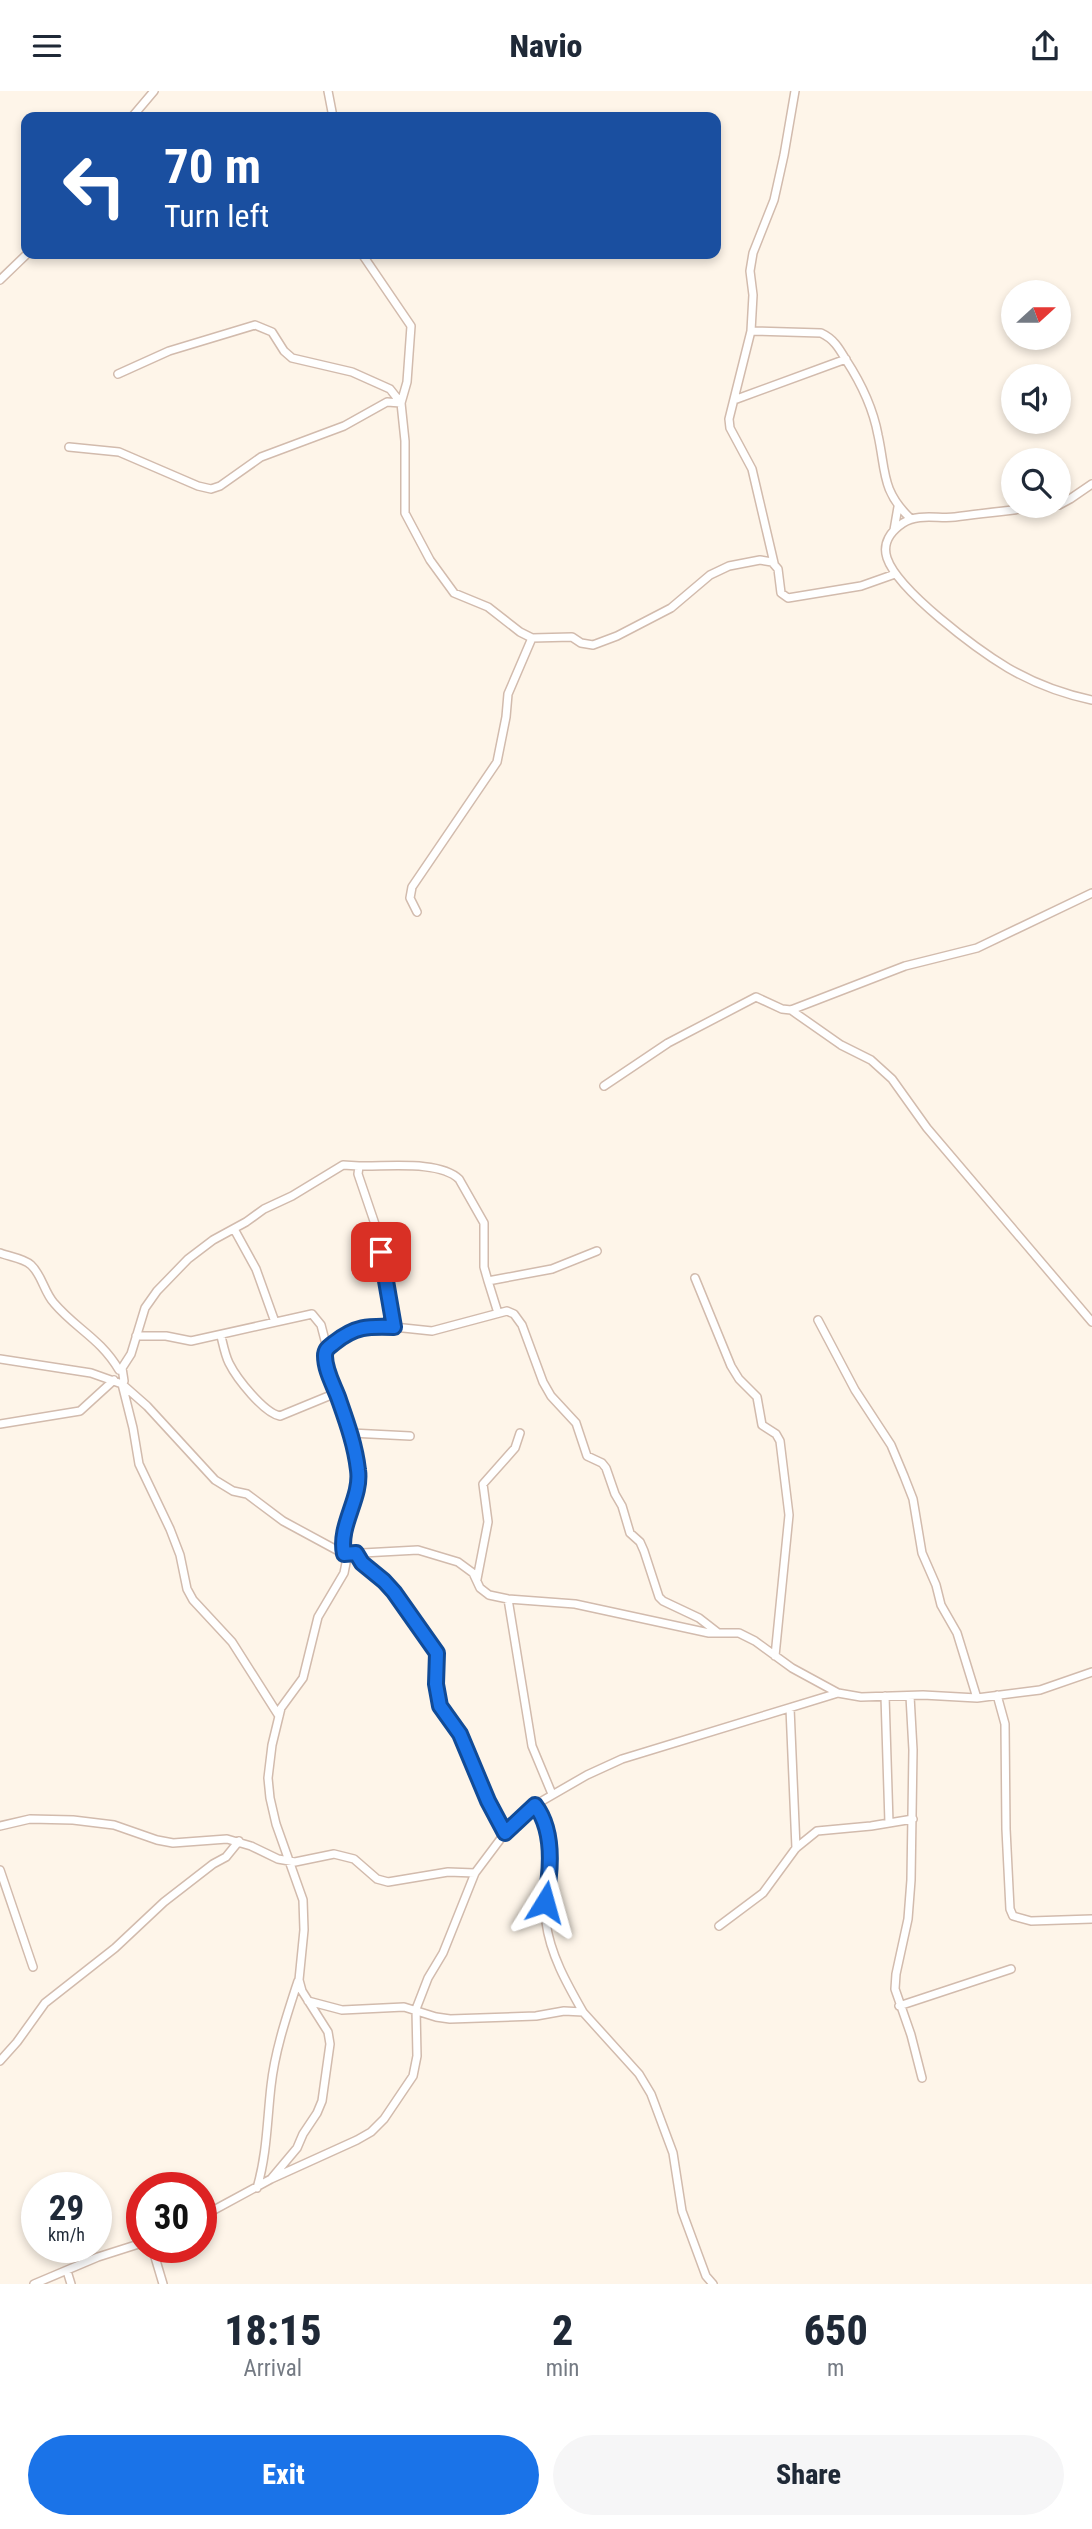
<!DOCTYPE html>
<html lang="en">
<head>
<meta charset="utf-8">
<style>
  :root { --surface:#fff; --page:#f6f6f7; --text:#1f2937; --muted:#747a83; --accent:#1a73e8 }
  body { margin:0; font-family:"Roboto Condensed",sans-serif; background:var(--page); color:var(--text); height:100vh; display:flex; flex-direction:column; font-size:26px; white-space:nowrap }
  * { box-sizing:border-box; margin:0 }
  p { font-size:23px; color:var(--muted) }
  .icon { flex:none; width:38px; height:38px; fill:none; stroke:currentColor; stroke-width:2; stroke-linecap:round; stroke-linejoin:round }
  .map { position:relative; height:2193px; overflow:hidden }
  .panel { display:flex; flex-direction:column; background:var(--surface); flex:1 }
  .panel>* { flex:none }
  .banner { position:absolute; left:21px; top:21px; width:700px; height:147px; border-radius:14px; box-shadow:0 4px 10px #0003; background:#1a4fa0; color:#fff; overflow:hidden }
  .needle { width:46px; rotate:69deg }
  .fabs { position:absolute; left:1001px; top:189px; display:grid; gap:14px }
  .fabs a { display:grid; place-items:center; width:70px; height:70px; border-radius:50%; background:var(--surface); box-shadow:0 4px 10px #0003; font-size:35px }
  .speed { position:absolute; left:21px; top:2081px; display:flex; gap:14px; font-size:35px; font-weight:700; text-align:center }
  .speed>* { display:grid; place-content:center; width:91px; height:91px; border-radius:50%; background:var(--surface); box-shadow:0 4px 10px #0003; line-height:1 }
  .speed small { font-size:18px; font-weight:400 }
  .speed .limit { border:10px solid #d22; background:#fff; color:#111 }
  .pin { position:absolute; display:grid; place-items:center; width:60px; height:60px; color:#fff; margin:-30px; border-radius:14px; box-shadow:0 4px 10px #0006 }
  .me { position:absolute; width:77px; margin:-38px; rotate:8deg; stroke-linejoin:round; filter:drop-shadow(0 0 5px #0008) }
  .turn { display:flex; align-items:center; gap:24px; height:147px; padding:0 28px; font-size:32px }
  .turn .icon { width:91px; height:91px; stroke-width:2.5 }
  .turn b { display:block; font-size:49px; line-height:60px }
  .eta { display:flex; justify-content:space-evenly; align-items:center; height:119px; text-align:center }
  .eta b { font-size:42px; font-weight:800; line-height:49px }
  .primary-button { display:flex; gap:14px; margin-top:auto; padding:14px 28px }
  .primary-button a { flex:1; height:80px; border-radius:42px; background:var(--accent); color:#fff; font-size:28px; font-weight:800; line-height:80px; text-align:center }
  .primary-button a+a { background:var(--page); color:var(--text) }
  header { display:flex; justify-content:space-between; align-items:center; height:91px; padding:0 28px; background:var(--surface); font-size:32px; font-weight:800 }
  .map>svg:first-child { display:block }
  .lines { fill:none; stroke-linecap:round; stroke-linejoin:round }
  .street-casing { stroke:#d2bbad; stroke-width:10 }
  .street { stroke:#fff; stroke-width:7 }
  .route-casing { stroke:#114b97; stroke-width:18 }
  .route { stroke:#1a73e8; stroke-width:12 }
</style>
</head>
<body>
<header><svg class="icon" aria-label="menu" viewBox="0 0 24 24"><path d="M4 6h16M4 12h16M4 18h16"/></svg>Navio<svg class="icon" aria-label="share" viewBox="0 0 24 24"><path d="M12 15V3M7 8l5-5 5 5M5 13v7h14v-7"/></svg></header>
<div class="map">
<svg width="1092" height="2193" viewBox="0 0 1092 2193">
  <rect width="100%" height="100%" fill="#fef5e9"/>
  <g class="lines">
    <g class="street-casing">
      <path id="street" d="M328,0L333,26
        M132,26L154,0
        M362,163L411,235L407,291L401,312L405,350V422L430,469L454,502L488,516L520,541L532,547L572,546L581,552L593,554L617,545L671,517L710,484L729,475L760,469L772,471L778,478L781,502L788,507L861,495L895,483
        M0,189L27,163
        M751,240L821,242C834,248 839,257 846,269C861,292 873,317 878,344C886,380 881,400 911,428
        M118,283L169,260L255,234L272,241L284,260L292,267L352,281L390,298L401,312
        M734,309L846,268
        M69,356L119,361L198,395L211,398L220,395L261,366L344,335L387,311L401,312
        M1059,414L1070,408L1092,393
        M1055,415C1022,417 989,422 955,426C939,428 918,422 903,432C891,440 882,452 887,467C898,500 978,559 1008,577C1034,592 1063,603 1092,609
        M894,439L898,416
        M774,472L752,378L730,337L729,328L751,240L753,204L750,180L753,162L774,109L784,64L795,0
        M417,821L410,807L412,796L497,671L506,626L508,603L532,547
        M791,919L841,954L871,969L892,988L927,1037L1092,1231
        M604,995L668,952L756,906L782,918L791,919L905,875L977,857L1092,802
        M234,1138L256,1178L275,1231
        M0,1162C10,1166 23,1167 31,1174C42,1184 44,1201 54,1212C76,1238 100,1247 119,1279L122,1277L124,1290L122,1293L133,1337L139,1373L170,1438L180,1464L187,1498L193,1509L232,1551L279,1625
        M695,1187L731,1275L739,1288L757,1306L762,1334L776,1343L780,1350L789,1424L775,1565
        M488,1190L498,1222
        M818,1229L855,1299L891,1354L904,1385L913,1408L922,1462L936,1494L941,1514L957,1542L977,1607
        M394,1236L376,1136L358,1083L359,1075C386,1076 439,1069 459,1088L484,1132V1176L488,1190L552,1178L597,1160
        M136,1245H166L191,1250L312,1223L321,1234L327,1257
        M221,1245C223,1253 225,1264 229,1272C237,1288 264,1322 280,1325L336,1302
        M0,1268L91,1282L122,1293L147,1315L215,1389L233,1400L247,1403L283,1430L344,1463L418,1459L458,1471L473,1482L480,1497L489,1504L508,1508L575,1513L709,1542H739L755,1550L792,1577L838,1602
        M122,1277L131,1263L145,1217L157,1200L188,1168L213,1149L246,1131L264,1118L292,1105L343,1074L359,1075
        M0,1333L80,1320L114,1289
        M351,1342L410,1345
        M356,1462L362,1473L384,1490L394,1501L437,1562L436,1593L440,1615L460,1643L488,1710L505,1742
        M477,1488L488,1431L483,1393L515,1357L520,1342
        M508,1508L532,1655L552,1703
        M997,1604L1005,1633L1006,1738L1010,1818L1013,1825L1031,1830L1092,1828
        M885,1605L889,1732
        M910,1605L913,1659L911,1789L908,1828L896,1883L895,1898L911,1944L922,1987
        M790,1617L796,1757
        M535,1714C561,1749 542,1793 546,1831C550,1863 567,1893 583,1921
        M0,1735L30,1728L73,1729L114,1734L157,1749L173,1752L227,1748L251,1755L278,1768L295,1771L334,1763L354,1768L377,1788L388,1791L448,1781L475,1782
        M0,1779L33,1876
        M719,1835L763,1802L796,1757L817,1740L871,1735L913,1728
        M308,1910L342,1919L404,1916L436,1926L450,1928L536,1925L564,1920L583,1921L639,1983L651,2003L673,2062L682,2120L706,2185L713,2193
        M899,1915L1011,1878
        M0,1970L17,1951L45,1912L115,1857L164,1811L213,1773L226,1766L239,1750
        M271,2088L297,2057L303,2043L317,2022L322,2010L330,1953L328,1941L302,1900L299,1889L304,1839L303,1809L276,1733L270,1707L268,1687L272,1654L281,1617L303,1587L318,1526L344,1482L346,1472L342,1451L358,1393L359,1380L351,1342L329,1283L325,1264L327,1257L352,1239L369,1235L394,1236L432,1240L507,1220L514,1223L522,1234L543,1291L551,1305L576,1332L587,1365L602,1372L606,1377L615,1403L622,1415L630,1442L640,1451L644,1460L659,1506L663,1510L699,1527L717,1541
        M257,2097C267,2063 267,2030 271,1995C275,1959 287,1924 298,1890
        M201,2126L271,2088L357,2049L371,2041L384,2028L413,1985L417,1965L416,1918L428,1887L443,1862L475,1782L505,1742L535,1714L587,1684L622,1668L838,1602L861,1606L923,1604L977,1607L1040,1599L1092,1581
        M152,2156L163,2193
        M67,2180L71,2193
        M34,2193L98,2166L142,2152"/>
    </g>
    <use href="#street" class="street"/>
  </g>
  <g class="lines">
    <g class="route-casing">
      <path id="route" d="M381,1161L394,1236C368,1235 355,1235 334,1252C329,1256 325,1258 325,1265C325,1279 333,1293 338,1306C346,1329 355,1353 358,1379C362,1407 338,1434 344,1463L356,1462L362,1472L384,1490L394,1501L437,1562L436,1593L440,1615L460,1643L488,1710L505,1742L535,1714C555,1740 551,1781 545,1811"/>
    </g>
    <use href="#route" class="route"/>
  </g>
</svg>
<div class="fabs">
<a><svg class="needle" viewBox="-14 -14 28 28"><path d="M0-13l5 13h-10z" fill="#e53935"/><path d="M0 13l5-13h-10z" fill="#747a83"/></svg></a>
<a><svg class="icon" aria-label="sound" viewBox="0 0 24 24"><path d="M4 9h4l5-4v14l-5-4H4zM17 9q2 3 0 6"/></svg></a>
<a><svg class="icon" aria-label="search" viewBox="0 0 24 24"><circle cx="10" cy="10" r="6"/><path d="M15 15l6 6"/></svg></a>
</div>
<div class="speed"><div>29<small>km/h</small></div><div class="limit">30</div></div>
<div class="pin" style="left:381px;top:1161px;background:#d93025"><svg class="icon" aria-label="arrive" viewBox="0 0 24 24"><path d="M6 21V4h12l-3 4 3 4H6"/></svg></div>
<svg class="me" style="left:545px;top:1811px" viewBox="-20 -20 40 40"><path d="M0-17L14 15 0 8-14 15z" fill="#1a73e8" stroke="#fff" stroke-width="4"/></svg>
<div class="banner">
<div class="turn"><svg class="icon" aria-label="left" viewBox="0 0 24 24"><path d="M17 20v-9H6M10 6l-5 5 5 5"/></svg><div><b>70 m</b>Turn left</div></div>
</div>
</div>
<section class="panel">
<div class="eta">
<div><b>18:15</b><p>Arrival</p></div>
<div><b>2</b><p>min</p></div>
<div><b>650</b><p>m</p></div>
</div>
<div class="primary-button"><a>Exit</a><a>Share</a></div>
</section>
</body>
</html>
